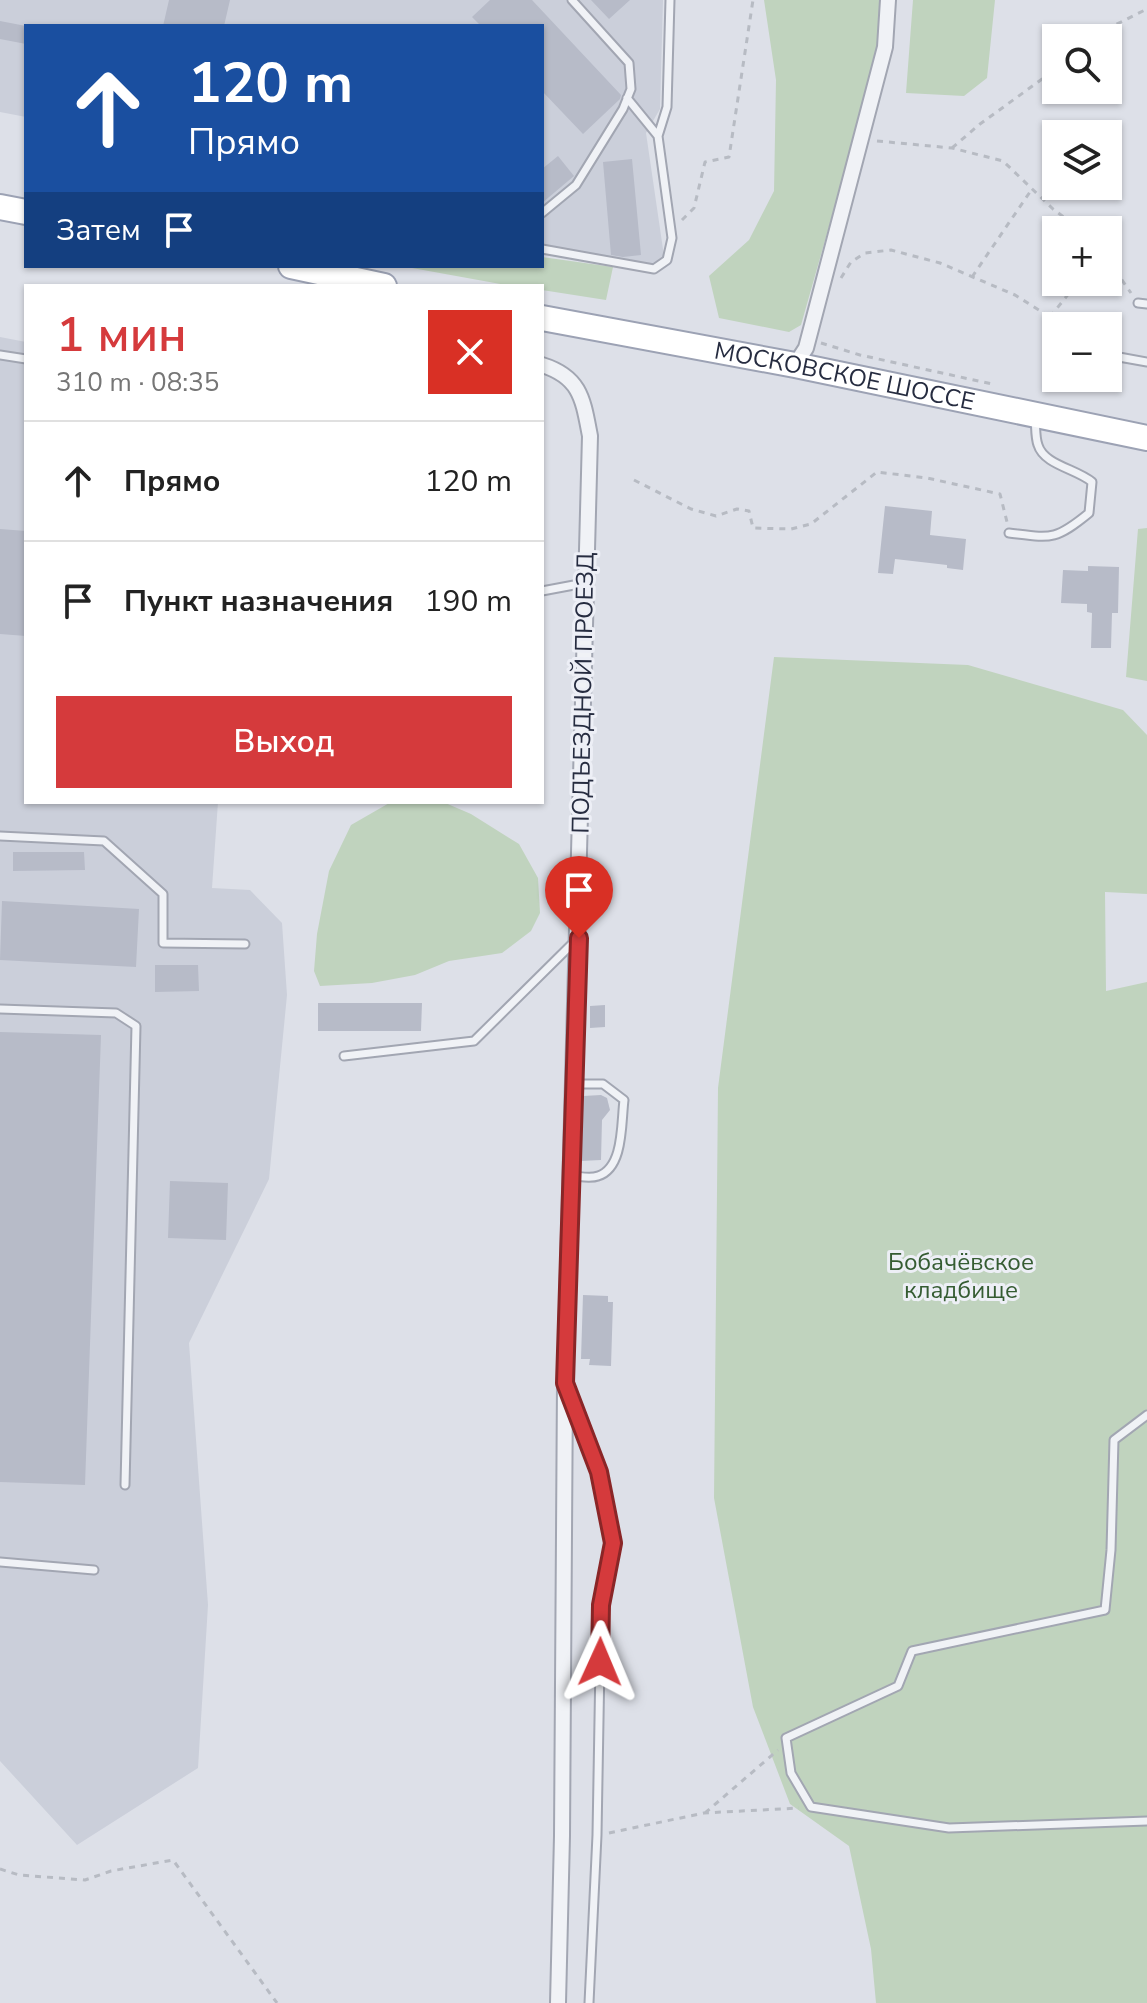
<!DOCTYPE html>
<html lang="ru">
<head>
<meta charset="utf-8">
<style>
  :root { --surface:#fff; --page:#f2f2f2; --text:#222; --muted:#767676; --line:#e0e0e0; --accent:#d53a3c }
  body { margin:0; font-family:"Nunito Sans",sans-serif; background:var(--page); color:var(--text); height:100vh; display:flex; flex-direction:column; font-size:30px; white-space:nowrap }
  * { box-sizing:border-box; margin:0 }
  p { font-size:26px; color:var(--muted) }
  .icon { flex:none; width:44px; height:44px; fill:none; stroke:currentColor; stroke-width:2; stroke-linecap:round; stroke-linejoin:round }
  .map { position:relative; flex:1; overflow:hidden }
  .drawer { position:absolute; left:24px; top:284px; width:520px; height:520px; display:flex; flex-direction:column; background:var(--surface); border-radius:0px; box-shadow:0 2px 6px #0004 }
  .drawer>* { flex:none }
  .guide { position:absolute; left:24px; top:24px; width:520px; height:244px; border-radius:0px; box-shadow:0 2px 6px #0004; background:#1a4fa0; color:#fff; overflow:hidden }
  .controls { position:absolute; left:1042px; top:24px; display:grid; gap:16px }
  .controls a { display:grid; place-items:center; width:80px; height:80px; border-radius:0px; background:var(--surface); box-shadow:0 2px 6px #0004; font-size:40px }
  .pin { position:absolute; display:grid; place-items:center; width:68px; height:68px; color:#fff; margin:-82px -34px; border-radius:50% 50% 50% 0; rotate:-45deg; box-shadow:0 0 8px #0007 }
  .pin .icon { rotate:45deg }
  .me { position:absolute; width:88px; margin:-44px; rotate:1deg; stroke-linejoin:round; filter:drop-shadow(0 0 6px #0008) }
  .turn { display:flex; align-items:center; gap:28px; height:168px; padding:0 32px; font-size:36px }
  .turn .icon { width:104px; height:104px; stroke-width:2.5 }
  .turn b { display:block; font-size:56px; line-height:68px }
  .then { display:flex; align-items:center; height:76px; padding:0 32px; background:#0003; gap:16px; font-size:30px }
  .round { display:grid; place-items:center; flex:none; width:84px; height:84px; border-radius:0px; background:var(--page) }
  .overview { display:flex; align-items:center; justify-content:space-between; height:136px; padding:0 32px }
  h1 { font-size:48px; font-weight:600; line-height:60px; color:var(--accent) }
  .button { display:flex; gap:16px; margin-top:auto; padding:16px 32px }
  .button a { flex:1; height:92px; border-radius:0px; background:var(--accent); color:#fff; font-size:32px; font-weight:600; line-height:92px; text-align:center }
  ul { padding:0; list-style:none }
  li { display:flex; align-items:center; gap:24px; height:120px; padding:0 32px; border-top:2px solid var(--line) }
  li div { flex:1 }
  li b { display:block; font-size:30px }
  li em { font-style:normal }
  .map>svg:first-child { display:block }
  .built { fill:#cbcfda }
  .green { fill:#c0d3be }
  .building { fill:#b7bbc8 }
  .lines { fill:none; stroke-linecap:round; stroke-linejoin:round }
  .lane-casing { stroke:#a2a6b2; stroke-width:11 }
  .street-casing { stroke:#a2a6b2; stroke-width:18 }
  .primary-casing { stroke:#9ca2b4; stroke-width:28 }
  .path { stroke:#b7bbc3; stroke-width:3; stroke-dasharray:6 6; stroke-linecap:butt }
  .lane { stroke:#f0f2f6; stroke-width:7 }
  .street { stroke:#f0f2f6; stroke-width:14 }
  .primary { stroke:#fff; stroke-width:24 }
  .route-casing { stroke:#8a2627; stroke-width:20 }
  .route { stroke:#d53a3c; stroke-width:14 }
  .labels { text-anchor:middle; stroke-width:6; stroke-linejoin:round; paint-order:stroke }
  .street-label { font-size:24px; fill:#262c40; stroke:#edeff6 }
  .park-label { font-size:24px; fill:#355c32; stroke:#edeff6 }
</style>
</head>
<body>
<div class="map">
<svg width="1147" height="2003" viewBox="0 0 1147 2003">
  <rect width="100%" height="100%" fill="#dde0e8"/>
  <path class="built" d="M0,0H663L660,109L646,133L664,256L655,265L542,249V26H26V117L0,112Z
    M0,337L26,342V802H218L212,888L250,890L282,923L287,995L269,1179L189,1343L208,1605L198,1768L77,1845L0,1761Z"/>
  <path class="green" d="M764,0H880V47L801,325L789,332L719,318L709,276L749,240L774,191L776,80Z
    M913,0H995L987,78L964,96L906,93Z
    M542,257L613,267L606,300L542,290V286H511L401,266H542Z
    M1147,528V681L1126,677L1138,529Z
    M774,657L968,665L1123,710L1147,735V894L1105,892L1106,991L1147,982V2003H876L871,1949L849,1846L790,1804L753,1707L714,1498L718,1088Z
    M391,802H443L471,814L519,844L538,878L540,913L531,931L502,953L449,961L415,975L372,983L320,986L314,971L317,934L329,871L351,825Z"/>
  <path class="building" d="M169,0H230L224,26H163Z
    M490,0H532L621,95L620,99L583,134L542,91V26H481L472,17Z
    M591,0H630L609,19Z
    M0,21L26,26V44L0,39Z
    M558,156L574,176L542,203V169Z
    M632,159L641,255L623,257L611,255L603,162Z
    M885,506L932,511L930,535L966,539L963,570L947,568V565L895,559L893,574L878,573Z
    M0,529L26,531V636L0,634Z
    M1088,566L1119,567L1118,613H1112L1111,648H1091L1092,613L1087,612V604L1061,603L1063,570L1088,571Z
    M13,852H84L85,870L13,871Z
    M2,901L139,909L136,967L0,960Z
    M155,965H198L199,991L155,992Z
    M318,1003H422L421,1031H318Z
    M605,1005V1027L590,1028V1006Z
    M0,1032L101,1035L85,1485L0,1482Z
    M601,1095L607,1098L610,1110L602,1120L601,1160L581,1161L583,1096Z
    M170,1181L228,1183L226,1240L168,1238Z
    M583,1295L608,1296V1302H613L611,1366L589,1365L590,1359H581Z"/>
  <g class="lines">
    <g class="lane-casing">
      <path id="lane" d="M627,98L658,136
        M542,213L576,185L623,109L631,89L629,63L572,0
        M542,249L654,269L667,260L672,238L658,136L667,107L670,0
        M1138,303L1147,304
        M0,355L26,359
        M1119,357L1147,362
        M1009,533C1051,538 1055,541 1089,513L1092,482C1077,469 1044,465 1038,445C1035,437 1036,426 1035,418
        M542,591L574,585L584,580
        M0,836L104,841L163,894V943L245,944
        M0,1009L116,1013L136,1026L125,1485
        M344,1056L474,1041L574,942
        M572,1176C579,1176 590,1179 598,1176C624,1168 621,1123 624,1100L603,1084H573
        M569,1393L599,1472L613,1543L601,1605L597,1835L589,2003
        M1147,1415L1114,1440L1111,1550L1105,1610L912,1651L898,1686L786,1738L791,1773L811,1807L949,1828L1147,1821
        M0,1562L94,1570"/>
    </g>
    <g class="street-casing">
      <path id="street" d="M542,365C581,377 583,400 590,436L565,1383L562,1836L558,2003
        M795,365L806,348L885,47L888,0"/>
    </g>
    <g class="primary-casing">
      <g id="primary">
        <path d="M0,207L26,212"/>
        <path d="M291,266L384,286"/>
        <path id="s1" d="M542,318L795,365L1147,438"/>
      </g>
    </g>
    <path class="path" d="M1097,38L1115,25L1147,9
      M877,141L952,148L1003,161L1053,209L1081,230
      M952,148L980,124L1056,69
      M682,220L694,208L705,162L729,157L753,0
      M1108,260L1131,293
      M972,277L1032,189
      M841,278L851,262L865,253L891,250L940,263L1015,295L1050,317L1056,327
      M1050,317L1078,282
      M821,343L860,355L992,384
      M634,480L691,509L716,516L737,509L749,511L753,528L791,529L811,524L877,472L927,478L1000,494L1007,522
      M705,1813L778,1750
      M609,1833L704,1813L799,1808
      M0,1869L19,1875L85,1880L111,1871L173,1860L277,2003"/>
    <use href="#lane" class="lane"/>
    <use href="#street" class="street"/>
    <use href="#primary" class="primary"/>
  </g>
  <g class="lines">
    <g class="route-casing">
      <path id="route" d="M579,938L565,1383L599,1472L613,1543L601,1605L600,1662"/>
    </g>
    <use href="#route" class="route"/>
  </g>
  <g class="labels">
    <g class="street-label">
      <text dy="8" stroke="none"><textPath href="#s1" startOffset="308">МОСКОВСКОЕ ШОССЕ</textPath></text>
      <text transform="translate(583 693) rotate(-89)" y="8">ПОДЪЕЗДНОЙ ПРОЕЗД</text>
    </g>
    <g class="park-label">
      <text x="961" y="1270">Бобачёвское<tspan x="961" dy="28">кладбище</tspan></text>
    </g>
  </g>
</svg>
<div class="controls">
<a><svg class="icon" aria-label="search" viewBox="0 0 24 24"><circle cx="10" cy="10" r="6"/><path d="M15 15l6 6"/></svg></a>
<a><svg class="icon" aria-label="layers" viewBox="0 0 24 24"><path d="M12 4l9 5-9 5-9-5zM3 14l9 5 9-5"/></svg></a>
<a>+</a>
<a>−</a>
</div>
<div class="pin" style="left:579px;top:938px;background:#d93025"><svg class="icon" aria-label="arrive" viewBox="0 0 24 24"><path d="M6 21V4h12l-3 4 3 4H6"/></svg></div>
<svg class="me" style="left:600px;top:1662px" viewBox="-20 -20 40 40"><path d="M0-17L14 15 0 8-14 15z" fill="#d53a3c" stroke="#fff" stroke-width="4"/></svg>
<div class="guide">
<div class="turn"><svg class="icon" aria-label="ahead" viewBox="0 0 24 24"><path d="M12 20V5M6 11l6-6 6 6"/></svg><div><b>120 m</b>Прямо</div></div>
<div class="then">Затем<svg class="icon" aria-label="arrive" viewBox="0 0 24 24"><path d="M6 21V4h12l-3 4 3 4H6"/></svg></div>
</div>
<section class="drawer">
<div class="overview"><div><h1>1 мин</h1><p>310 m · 08:35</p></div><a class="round" style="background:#d93025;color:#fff"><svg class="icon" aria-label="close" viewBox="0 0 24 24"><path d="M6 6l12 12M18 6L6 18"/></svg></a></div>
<ul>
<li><svg class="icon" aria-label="ahead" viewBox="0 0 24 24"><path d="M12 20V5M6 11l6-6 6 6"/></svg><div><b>Прямо</b></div><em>120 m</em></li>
<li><svg class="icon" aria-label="arrive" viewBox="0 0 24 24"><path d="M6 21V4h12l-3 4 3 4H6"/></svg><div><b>Пункт назначения</b></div><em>190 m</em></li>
</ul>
<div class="button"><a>Выход</a></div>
</section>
</div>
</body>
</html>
